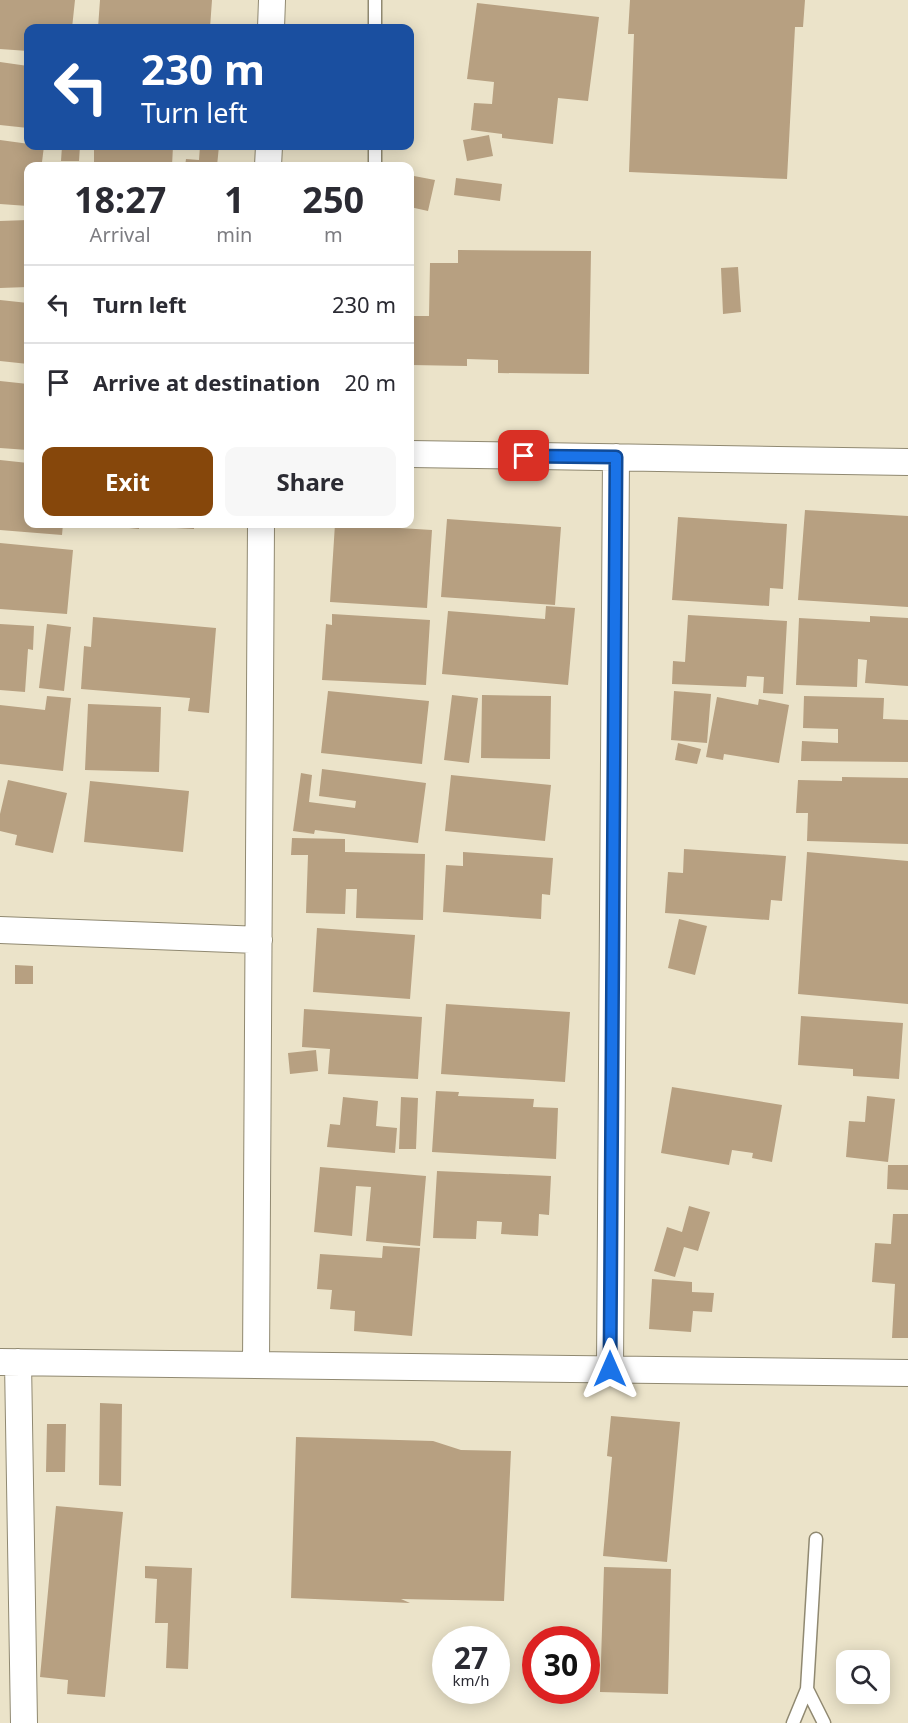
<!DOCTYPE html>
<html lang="en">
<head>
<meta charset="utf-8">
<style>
  :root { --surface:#fff; --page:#f7f7f7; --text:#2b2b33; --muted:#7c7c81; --line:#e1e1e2; --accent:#86470b }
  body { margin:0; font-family:"Noto Sans",sans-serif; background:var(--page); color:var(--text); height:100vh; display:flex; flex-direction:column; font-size:22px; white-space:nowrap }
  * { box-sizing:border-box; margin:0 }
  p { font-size:20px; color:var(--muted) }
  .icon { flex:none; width:33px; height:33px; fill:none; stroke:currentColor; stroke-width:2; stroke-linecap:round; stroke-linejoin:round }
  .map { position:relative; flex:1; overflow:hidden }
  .details { position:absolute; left:24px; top:162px; width:390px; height:366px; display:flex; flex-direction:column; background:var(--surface); border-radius:12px; box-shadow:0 3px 15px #0003 }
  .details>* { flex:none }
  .hud { position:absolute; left:24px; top:24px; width:390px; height:126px; border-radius:12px; box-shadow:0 3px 15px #0003; background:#1a4fa0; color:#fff; overflow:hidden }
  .controls { position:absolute; left:836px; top:1650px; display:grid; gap:12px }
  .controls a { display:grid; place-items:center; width:54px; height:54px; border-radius:12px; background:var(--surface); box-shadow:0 3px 15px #0003; font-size:30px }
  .speed { position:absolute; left:432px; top:1626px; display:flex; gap:12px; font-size:30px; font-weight:700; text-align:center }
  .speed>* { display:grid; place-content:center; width:78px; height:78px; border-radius:50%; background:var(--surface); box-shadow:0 3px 15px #0003; line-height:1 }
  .speed small { font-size:15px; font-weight:400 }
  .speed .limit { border:9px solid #d22; background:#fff; color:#111 }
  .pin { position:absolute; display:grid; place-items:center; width:51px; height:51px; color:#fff; margin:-26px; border-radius:12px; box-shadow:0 3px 9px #0006 }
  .me { position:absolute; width:66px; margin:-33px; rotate:0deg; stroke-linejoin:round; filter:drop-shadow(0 0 4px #0008) }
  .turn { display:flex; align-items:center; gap:21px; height:126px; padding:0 18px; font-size:27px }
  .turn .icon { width:78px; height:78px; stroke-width:2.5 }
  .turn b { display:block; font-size:42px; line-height:51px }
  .eta { display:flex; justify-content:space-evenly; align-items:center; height:102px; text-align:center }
  .eta b { font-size:36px; font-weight:700; line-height:42px }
  .action { display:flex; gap:12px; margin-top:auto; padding:12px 18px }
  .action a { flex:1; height:69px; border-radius:12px; background:var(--accent); color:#fff; font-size:24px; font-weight:700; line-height:69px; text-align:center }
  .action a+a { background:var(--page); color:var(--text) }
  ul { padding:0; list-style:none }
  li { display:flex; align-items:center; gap:18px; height:78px; padding:0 18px; border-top:2px solid var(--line) }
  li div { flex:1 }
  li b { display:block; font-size:22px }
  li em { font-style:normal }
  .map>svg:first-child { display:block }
  .building { fill:#b7a081 }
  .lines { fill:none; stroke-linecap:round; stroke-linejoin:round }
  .service-casing { stroke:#908971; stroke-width:15 }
  .minor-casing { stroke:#908971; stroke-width:28 }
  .service { stroke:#fff; stroke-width:12 }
  .minor { stroke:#fff; stroke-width:26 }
  .route-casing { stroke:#114b97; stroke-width:15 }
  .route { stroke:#1a73e8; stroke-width:10 }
</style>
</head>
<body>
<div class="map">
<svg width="908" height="1723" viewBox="0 0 908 1723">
  <rect width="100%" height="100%" fill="#ebe3c9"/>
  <path class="building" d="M0,0H75L72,28H28V51L0,49Z
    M100,0H212L210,28H98Z
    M630,0H805L803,27H795L787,179L629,172L634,34H628Z
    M477,3L599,17L588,101L558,98L553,144L502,138V134L471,130L474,103L492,104L494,82L467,79Z
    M0,62L28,66V128L0,125Z
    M489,135L493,156L467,161L463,140Z
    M0,140L44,146L42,162L52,163V166H28V206L0,204Z
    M62,146H80L79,161H61Z
    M94,146H173L172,166H94Z
    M200,146H219L217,166H185L186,159L199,160Z
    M414,176L435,180L428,211L410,207Z
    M456,178L502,184L500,201L454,195Z
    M28,220V287L0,288V221Z
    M458,250L591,251L589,374L498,373V360L467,359V366L411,365L412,316H429L430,263H458Z
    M738,267L741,312L723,314L721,268Z
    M0,300L28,303V364L0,361Z
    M0,381L28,384V450L0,448Z
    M0,460L28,463V524H63L62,535L0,530Z
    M805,510L908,516V607L798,600Z
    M678,517L787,524L783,589L770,588L769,606L672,600Z
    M447,519L561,527L555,605L441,597Z
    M89,524H194V529L139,526V529Z
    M335,524L432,530L427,608L330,602Z
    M0,543L73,550L67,614L0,609Z
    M546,606L575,608L568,685L442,674L448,611L545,619Z
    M332,614L430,620L426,685L322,680L326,624L332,625Z
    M688,615L787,621L783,694L763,693L764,677L747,676L746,687L672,684L673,661L685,662Z
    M870,616L908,618V686L865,683L867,660L858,659L857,687L796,685L799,618L870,622Z
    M93,617L216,628L209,713L188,711L190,698L81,689L84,646L91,647Z
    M0,624L34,626L33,650L28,649L25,692L0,690Z
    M47,624L71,627L64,691L39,688Z
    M328,691L429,701L422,764L321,753Z
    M674,691L711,694L707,743L671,740Z
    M452,695L478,698L469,763L444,760Z
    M482,695L551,696L550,759L481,758Z
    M47,696L71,698L63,771L0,764V705L45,710Z
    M804,696L884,698L883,719L908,720V762L801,761L802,741L838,743V729L803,728Z
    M717,697L758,705L759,699L789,705L779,763L724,754L723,760L706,757Z
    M88,704L161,707L159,772L85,770Z
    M678,743L701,749L697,764L675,760Z
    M322,769L426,783L418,843L315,830L314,834L293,831L301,773L312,775L309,802L355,808L356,801L319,796Z
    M451,775L551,785L545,841L445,831Z
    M842,777L908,778V844L807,841L808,813H796L798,780L842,781Z
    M8,780L67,793L53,853L15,845L17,835L0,831V814Z
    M90,781L189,791L183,852L84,842Z
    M292,838L345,839V852L425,854L423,920L356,918L357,889H346L345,914L306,913L308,855H291Z
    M684,849L786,856L782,901L771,900L769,920L665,913L668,872L683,873Z
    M463,852L553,858L550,895L542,894L541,919L443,912L446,865L463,866Z
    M807,852L908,861V1004L798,994Z
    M679,919L707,926L695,975L668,968Z
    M317,928L415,935L410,999L313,992Z
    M15,965L33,966V984H15Z
    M446,1004L570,1012L565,1082L441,1074Z
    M304,1009L422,1017L418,1079L328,1074L330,1049L302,1047Z
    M801,1016L903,1023L899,1079L853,1076V1069L798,1065Z
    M316,1050L318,1071L290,1074L288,1053Z
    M672,1087L782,1105L772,1162L752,1158L753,1153L732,1150L729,1165L661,1153Z
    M436,1091L459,1092L458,1096L534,1099L533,1107L558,1108L556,1159L432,1152Z
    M867,1096L895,1099L888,1162L846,1157L849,1121L865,1122Z
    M343,1097L378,1101L376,1126L397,1128L395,1153L327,1147L330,1124L340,1125Z
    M401,1097L418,1098L416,1149H399Z
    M888,1165H908V1190L887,1189Z
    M320,1167L426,1176L420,1246L366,1241L371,1187L356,1186L352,1236L314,1232Z
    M437,1171L551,1176L549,1215L539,1214L538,1236L501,1234L502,1222L477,1221L476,1239L433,1238Z
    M689,1206L710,1212L698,1251L684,1247L675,1277L654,1271L667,1227L682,1232Z
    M893,1214H908V1338H892L895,1284L872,1282L875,1243L891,1244Z
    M383,1246L420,1248L412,1336L354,1331L355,1311L330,1309L332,1290L317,1289L320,1254L382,1258Z
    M652,1279L692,1282V1292L714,1293L712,1312L693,1311L691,1332L649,1329Z
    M100,1403L122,1404L121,1486L99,1485Z
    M611,1416L680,1422L667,1562L603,1556L612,1457L607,1456Z
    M47,1424H66L65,1472H46Z
    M296,1437L433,1441L461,1450L511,1451L504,1601L401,1599L410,1603L291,1598Z
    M56,1506L123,1512L105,1697L67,1694L68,1680L40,1677Z
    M145,1566L192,1568L188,1669L166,1668L168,1623H155L157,1579L145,1578Z
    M604,1567L671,1569L668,1694L600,1692Z"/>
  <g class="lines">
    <g class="service-casing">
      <path id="service" d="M375,28V0
        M375,166V146
        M807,1689L824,1723
        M793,1723L807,1689L816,1539"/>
    </g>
    <g class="minor-casing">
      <path id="minor" d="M271,28L272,0
        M268,166L269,146
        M410,454L908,462
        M0,930L259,940
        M0,1362L908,1373
        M18,1362L24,1723
        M256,1365L261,524
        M610,1369L616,457"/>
    </g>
    <use href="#service" class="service"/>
    <use href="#minor" class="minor"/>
  </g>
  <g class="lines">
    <g class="route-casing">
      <path id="route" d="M524,456L616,457L610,1369"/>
    </g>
    <use href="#route" class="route"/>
  </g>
</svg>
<div class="controls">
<a><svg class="icon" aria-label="search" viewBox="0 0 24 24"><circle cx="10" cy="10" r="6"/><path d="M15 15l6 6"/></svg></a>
</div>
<div class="speed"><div>27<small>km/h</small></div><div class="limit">30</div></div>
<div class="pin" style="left:524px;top:456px;background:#d93025"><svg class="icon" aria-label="arrive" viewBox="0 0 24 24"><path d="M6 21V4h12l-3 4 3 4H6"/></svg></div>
<svg class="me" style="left:610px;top:1369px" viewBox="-20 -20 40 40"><path d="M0-17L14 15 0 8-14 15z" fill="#1a73e8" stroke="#fff" stroke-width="4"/></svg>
<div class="hud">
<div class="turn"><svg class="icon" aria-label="left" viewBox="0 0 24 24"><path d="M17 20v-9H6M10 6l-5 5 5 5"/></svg><div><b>230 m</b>Turn left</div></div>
</div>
<section class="details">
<div class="eta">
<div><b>18:27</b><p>Arrival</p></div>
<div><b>1</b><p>min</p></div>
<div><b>250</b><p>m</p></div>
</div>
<ul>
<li><svg class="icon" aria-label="left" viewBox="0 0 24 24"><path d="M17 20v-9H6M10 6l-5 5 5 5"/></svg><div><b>Turn left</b></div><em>230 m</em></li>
<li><svg class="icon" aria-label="arrive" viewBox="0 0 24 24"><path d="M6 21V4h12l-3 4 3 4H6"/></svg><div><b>Arrive at destination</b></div><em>20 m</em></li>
</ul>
<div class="action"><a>Exit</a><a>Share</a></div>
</section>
</div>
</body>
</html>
